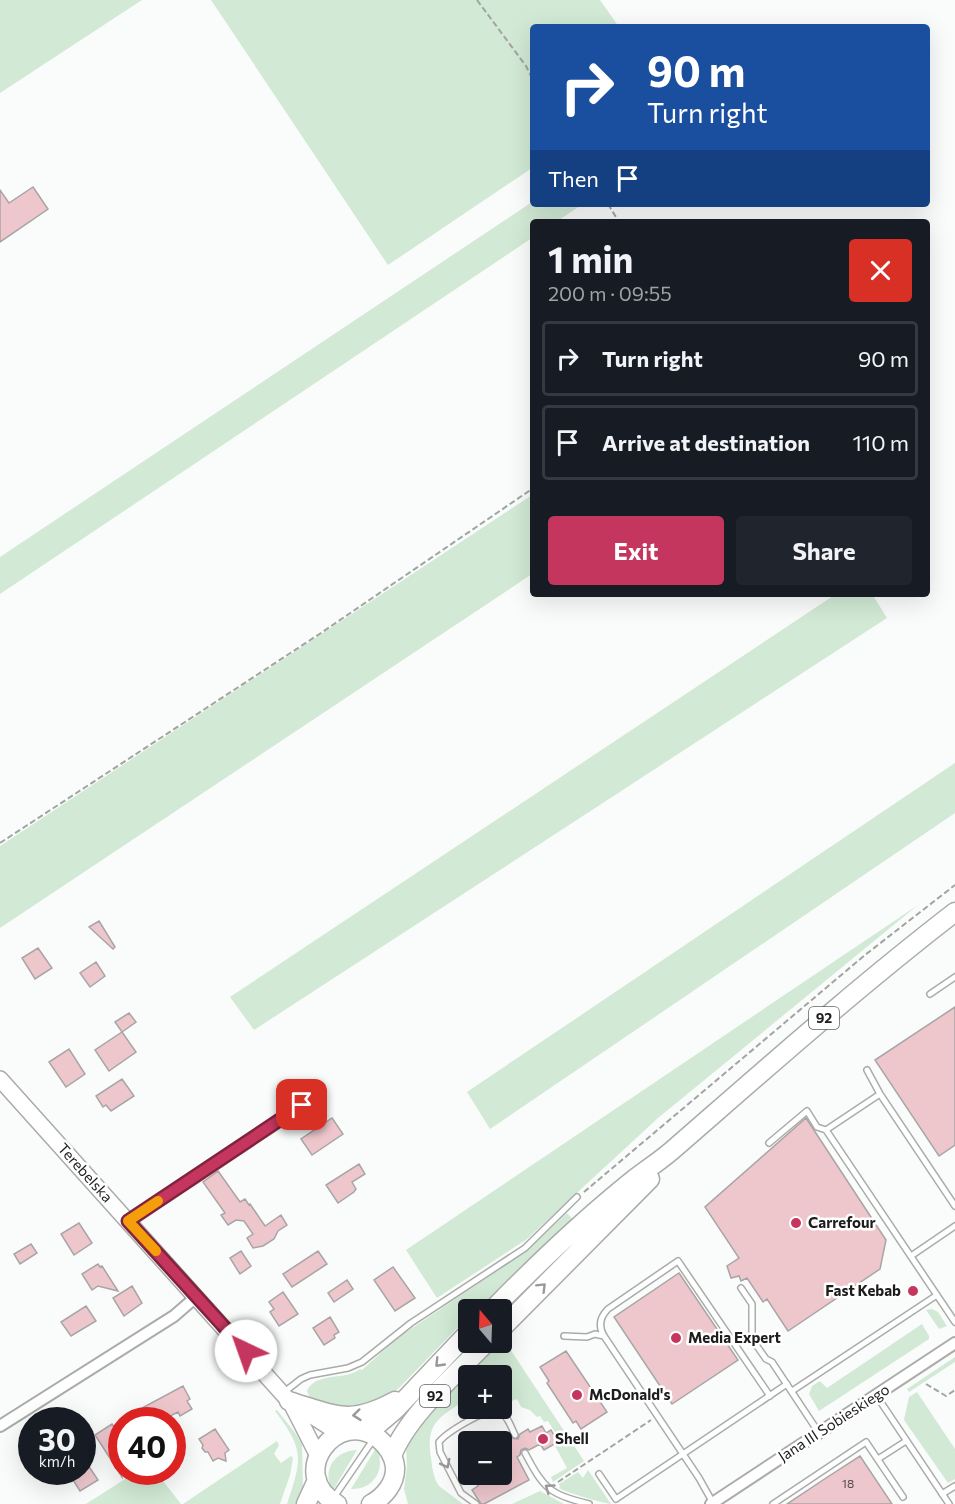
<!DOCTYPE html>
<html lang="en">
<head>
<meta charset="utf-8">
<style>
  :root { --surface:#171b24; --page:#20242c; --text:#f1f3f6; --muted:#9ea1a6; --line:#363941; --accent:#c5365f }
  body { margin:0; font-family:Commissioner,sans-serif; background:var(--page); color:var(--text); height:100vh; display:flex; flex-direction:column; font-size:22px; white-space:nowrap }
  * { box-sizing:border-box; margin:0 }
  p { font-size:20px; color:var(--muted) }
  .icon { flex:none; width:33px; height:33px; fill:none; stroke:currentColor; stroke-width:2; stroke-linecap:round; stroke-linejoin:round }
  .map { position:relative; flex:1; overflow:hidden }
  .sheet { position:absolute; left:530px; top:219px; width:400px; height:378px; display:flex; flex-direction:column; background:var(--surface); border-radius:6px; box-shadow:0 6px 24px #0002 }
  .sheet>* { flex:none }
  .top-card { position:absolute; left:530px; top:24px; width:400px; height:183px; border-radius:6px; box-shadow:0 6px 24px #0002; background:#1a4fa0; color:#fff; overflow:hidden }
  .needle { width:39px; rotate:341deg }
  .controls { position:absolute; left:458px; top:1299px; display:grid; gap:12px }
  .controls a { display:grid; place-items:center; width:54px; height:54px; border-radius:6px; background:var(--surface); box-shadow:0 6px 24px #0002; font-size:30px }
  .speed { position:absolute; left:18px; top:1407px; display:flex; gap:12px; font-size:30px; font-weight:700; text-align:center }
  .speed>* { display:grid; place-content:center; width:78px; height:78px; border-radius:50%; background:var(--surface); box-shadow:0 6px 24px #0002; line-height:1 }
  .speed small { font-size:15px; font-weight:400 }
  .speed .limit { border:9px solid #d22; background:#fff; color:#111 }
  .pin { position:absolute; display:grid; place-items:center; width:51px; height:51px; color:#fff; margin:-26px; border-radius:12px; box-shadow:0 3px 9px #0006 }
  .me { position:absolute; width:66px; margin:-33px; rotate:318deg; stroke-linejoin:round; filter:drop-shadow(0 0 4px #0008) }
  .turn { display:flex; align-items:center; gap:21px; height:126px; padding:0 18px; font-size:27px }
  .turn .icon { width:78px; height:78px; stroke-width:2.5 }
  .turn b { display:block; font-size:42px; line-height:51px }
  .then { display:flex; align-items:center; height:57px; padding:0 18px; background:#0003; gap:12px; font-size:22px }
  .round { display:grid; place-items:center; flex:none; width:63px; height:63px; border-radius:6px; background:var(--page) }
  .head { display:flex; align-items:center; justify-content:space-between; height:102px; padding:0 18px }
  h1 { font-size:36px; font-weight:700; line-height:45px }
  .button { display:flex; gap:12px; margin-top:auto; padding:12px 18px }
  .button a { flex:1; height:69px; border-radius:6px; background:var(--accent); color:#fff; font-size:24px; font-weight:700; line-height:69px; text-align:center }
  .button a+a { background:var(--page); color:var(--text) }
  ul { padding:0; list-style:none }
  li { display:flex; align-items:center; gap:18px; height:75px; margin:0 12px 9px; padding:0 6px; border:3px solid var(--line); border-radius:6px }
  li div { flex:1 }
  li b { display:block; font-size:22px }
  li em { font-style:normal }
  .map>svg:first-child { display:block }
  .green { fill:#d1e9d5 }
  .building { fill:#eec7cd; stroke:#a9a5a6; stroke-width:1.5 }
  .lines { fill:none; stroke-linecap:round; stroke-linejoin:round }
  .lane-casing { stroke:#a9aca9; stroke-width:8 }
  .street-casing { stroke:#a9aca9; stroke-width:14 }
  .secondary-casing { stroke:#a9aca9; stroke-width:18 }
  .primary-casing { stroke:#a9aca9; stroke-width:21 }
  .path { stroke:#a2a4a2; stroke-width:2; stroke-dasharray:6 3; stroke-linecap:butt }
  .lane { stroke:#fff; stroke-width:5 }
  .street { stroke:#fff; stroke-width:10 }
  .secondary { stroke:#fff; stroke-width:15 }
  .primary { stroke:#fff; stroke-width:18 }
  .oneway { stroke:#999 }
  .route-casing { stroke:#80233e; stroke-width:15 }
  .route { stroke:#c5365f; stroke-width:10 }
  .slow { stroke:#f59e0b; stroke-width:10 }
  .poi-dot { fill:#c5365f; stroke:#fff; stroke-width:2 }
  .labels { text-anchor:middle; stroke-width:5; stroke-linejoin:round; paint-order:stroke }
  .number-label { font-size:12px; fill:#504848 }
  .shield { fill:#fff; stroke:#606160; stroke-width:1.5 }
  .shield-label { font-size:14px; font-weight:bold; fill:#1c1d1c }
  .street-label { font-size:15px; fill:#1c1d1c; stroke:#fff }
  .poi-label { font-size:15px; font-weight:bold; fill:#1c1d1c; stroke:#fff; text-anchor:start }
</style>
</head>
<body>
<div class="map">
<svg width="955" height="1504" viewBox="0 0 955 1504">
  <rect width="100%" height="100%" fill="#f9fcfa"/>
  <path class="green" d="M0,0H142L0,93Z
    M211,0H600L619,27H532V168L388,265Z
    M532,202V204H583L556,222H532V238L0,594V557Z
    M532,495V574L0,928V846Z
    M836,594H872L887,618L254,1030L230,997Z
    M955,763V813L490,1129L467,1092Z
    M918,905L658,1118L527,1239L437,1298L406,1250Z
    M567,1213L576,1223L541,1256L476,1309L468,1310V1317L397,1390L379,1404L341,1411L316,1402L309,1396L307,1391C316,1371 346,1381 360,1369L362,1370L396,1339L529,1249Z
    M932,1309L938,1312L947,1326L939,1329L926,1310Z
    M922,1324L929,1336V1339L819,1411L809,1394L812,1386L820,1381L827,1388Z
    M502,1337L584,1461L553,1482L551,1477L567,1468L555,1446L561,1442L548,1421L544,1422L540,1416L537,1417L530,1410L521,1407L517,1399L509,1402L501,1393V1376H468V1398C441,1417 425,1421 431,1458C432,1466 433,1474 436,1481L439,1486L463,1504H408L404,1489L407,1466L406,1447L415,1427L497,1343L501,1342Z
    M955,1357V1362L909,1392L907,1389Z
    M917,1392L955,1449V1479L948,1483L904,1420L909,1397Z
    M277,1410L296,1434L302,1444L303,1487L299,1504H287C302,1458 305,1451 275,1411Z
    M277,1441L279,1445L274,1454L281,1463L291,1456L293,1458L290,1475L280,1504H183Z
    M376,1448C387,1468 374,1490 351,1489Z
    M357,1450L332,1492C322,1470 334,1451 357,1450Z
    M588,1470L611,1504C606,1504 564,1492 559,1488L560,1487L559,1484L578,1472L583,1478Z
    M136,1472H156L181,1504H86Z
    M540,1491L564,1504H512Z"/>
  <path class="building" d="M33,187L48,209L0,242V190L9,203Z
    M99,921L115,947L113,949L89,927Z
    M38,948L52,968L35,979L22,958Z
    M96,962L105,976L90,987L80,973Z
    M955,1007V1145L939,1156L875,1060Z
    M129,1013L136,1022L122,1032L115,1022Z
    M122,1032L136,1052L109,1071L95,1050Z
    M69,1049L85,1074L66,1087L49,1062Z
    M122,1079L134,1096L111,1111L106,1105L103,1107L96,1096Z
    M332,1118L343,1134L312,1155L301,1139Z
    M806,1118L886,1240L880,1269L788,1331L767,1299L763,1302L747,1278L741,1281L739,1276L731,1278L727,1266L739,1258L705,1207Z
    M359,1164L365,1174L352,1182L356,1189L354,1192L338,1203L326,1185Z
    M218,1171L240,1202L245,1199L249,1205L250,1204L265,1226L281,1215L287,1225L278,1231L274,1239L263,1246L253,1248L247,1238L253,1234L244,1221L236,1220L228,1225L221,1215L225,1213L203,1182Z
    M79,1223L92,1243L74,1255L61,1234Z
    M31,1244L37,1253L20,1264L14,1254Z
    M241,1251L251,1266L240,1274L230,1258Z
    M318,1251L327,1264L292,1287L283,1274Z
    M98,1264L100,1267L102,1266L118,1291L98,1286L92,1290L82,1274Z
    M393,1267L415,1298L395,1311L374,1280Z
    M679,1273L738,1360L672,1404L614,1317Z
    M347,1280L353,1289L334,1302L328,1293Z
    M132,1286L142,1303L124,1316L113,1298Z
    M283,1292L298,1314L279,1326L270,1312L274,1309L269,1302Z
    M86,1306L96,1321L71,1336L61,1322Z
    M330,1317L339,1332L334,1335L335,1338L324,1345L313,1328Z
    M566,1351L607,1412L581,1429L576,1421L573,1423L547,1383L549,1381L540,1367Z
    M183,1386L190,1399L187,1401L192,1409L180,1416L178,1412L162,1420H149L142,1408Z
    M112,1424L122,1438V1477L95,1435Z
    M542,1426L546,1433L551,1430L558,1442L544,1450L540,1444L529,1450L525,1448L521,1450L520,1455L517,1457L529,1480L484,1504H481L472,1490L478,1486L472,1474H501V1444L511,1438L518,1439L520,1434L528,1429L530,1432Z
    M215,1429L229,1450L225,1453L226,1461L218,1458L213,1461L208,1452H205L202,1448L203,1445L199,1439Z
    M82,1456L98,1480L80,1491L68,1472H82Z
    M860,1456L892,1504H787L826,1478Z"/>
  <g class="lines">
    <g class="lane-casing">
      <path id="lane" d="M930,994L955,977
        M867,1070L880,1094L955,1206
        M826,1130L880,1094
        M769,1143L807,1111L817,1127L826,1130L955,1322
        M129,1220L302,1105
        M911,1256L955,1226
        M741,1288L752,1304V1339L766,1359L772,1362L819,1433
        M564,1336L587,1337L595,1334L604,1336
        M792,1391L937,1295
        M283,1393L301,1379L310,1375L348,1368L362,1362L411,1323L525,1248L577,1197
        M876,1395L949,1504
        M525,1453C544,1489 549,1494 589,1504
        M878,1459L906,1441
        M599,1474L616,1499L787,1384
        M942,1494L955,1486
        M334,1497L373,1440
        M713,1503L699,1478L604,1336C598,1326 600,1317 608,1309L678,1261L770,1396
        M476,1504L461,1493L440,1452L439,1442C446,1433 487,1407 499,1411C507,1414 511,1427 515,1435
        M773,1504L866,1442L903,1497"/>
    </g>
    <g class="street-casing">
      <path id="street" d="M0,1426L174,1316L197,1296
        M711,1504L955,1343"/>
    </g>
    <g class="secondary-casing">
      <path id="secondary" d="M0,1079L289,1401L340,1434
        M291,1403L318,1456"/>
    </g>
    <g class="primary-casing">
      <path id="primary" d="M492,1310C537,1264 583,1220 633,1180C647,1169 663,1159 676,1147C768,1067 859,986 955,912
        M501,1329L650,1179
        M289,1401C335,1415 349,1426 395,1401
        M368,1433L395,1410L468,1333
        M392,1456C407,1416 457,1373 487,1342
        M306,1504L317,1480
        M337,1504C285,1474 338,1406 379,1439C387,1446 394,1456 395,1467C396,1483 384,1497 371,1504"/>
    </g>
    <path class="path" d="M477,0L526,66L532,78
      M608,204L619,222
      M0,843L321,633L532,489
      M584,1192L865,955L955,885
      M926,1384L946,1396L955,1390
      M558,1482L651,1420"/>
    <use href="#lane" class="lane"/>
    <use href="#street" class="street"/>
    <use href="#secondary" class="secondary"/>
    <use href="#primary" class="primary"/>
  </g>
  <defs><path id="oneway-chevron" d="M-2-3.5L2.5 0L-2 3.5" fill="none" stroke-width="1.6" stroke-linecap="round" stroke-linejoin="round" transform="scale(1.5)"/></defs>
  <g class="oneway">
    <use href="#oneway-chevron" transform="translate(542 1287) rotate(-45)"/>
    <use href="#oneway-chevron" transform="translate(439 1363) rotate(134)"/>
    <use href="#oneway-chevron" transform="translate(357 1415) rotate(174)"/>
    <use href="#oneway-chevron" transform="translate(446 1464) rotate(63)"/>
    <use href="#oneway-chevron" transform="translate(549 1488) rotate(-144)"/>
  </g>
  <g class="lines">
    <g class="route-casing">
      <path id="route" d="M246,1351L128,1221L302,1105"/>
    </g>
    <use href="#route" class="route"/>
    <path class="slow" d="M156,1251L128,1221L158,1201"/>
  </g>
  <g class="poi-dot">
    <circle cx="796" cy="1223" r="6"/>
    <circle cx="913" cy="1291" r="6"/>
    <circle cx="676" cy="1338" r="6"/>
    <circle cx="577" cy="1395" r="6"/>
    <circle cx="543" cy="1439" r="6"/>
  </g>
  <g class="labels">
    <g class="number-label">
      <text x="848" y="1488">18</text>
    </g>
    <g class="shield">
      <rect x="809" y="1007" width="30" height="22" rx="4.5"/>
      <rect x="420" y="1385" width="30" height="22" rx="4.5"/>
    </g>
    <g class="shield-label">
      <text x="824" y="1023">92</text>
      <text x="435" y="1401">92</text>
    </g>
    <g class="street-label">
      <text transform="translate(85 1173) rotate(48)" y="5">Terebelska</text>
      <text transform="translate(834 1423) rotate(-33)" y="5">Jana III Sobieskiego</text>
    </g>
    <g class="poi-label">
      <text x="808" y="1228">Carrefour</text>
      <text x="901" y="1296" text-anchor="end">Fast Kebab</text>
      <text x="688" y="1343">Media Expert</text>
      <text x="589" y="1400">McDonald's</text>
      <text x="555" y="1444">Shell</text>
    </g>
  </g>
</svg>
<div class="controls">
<a><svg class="needle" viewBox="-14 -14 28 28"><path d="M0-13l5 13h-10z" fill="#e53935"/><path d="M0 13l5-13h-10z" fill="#9ea1a6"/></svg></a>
<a>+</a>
<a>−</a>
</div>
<div class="speed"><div>30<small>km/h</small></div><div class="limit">40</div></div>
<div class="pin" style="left:302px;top:1105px;background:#d93025"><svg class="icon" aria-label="arrive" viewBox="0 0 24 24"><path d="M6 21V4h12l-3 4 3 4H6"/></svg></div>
<svg class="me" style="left:246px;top:1351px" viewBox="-20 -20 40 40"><circle r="19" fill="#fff"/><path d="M0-13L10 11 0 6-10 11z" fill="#c5365f"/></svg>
<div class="top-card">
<div class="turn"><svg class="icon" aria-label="right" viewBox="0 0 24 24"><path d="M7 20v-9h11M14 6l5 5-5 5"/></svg><div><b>90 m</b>Turn right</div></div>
<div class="then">Then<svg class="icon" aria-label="arrive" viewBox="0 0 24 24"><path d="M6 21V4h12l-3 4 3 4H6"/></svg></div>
</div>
<section class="sheet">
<div class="head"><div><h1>1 min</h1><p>200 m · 09:55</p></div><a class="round" style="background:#d93025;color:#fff"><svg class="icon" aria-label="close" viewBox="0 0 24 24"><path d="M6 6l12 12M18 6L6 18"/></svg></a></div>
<ul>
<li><svg class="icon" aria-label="right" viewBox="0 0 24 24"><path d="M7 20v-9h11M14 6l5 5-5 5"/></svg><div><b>Turn right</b></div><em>90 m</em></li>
<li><svg class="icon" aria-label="arrive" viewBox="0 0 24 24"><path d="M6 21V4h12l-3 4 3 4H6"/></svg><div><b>Arrive at destination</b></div><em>110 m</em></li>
</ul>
<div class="button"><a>Exit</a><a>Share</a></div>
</section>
</div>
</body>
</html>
